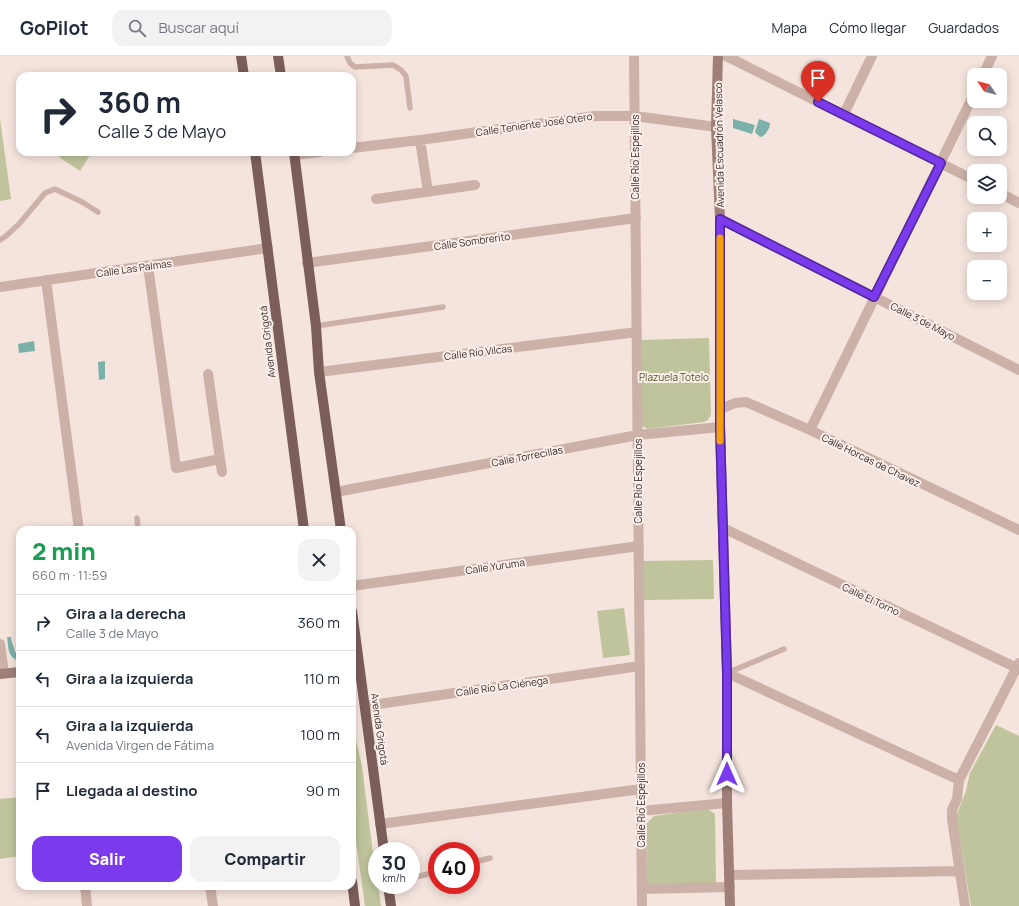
<!DOCTYPE html>
<html lang="es">
<head>
<meta charset="utf-8">
<style>
  :root { --surface:#fff; --page:#f2f2f3; --text:#1f2937; --muted:#747a83; --line:#e0e1e3; --accent:#7c3aed }
  body { margin:0; font-family:Manrope,sans-serif; background:var(--page); color:var(--text); height:100vh; display:flex; flex-direction:column; font-size:15px; white-space:nowrap }
  * { box-sizing:border-box; margin:0 }
  p { font-size:13px; color:var(--muted) }
  .icon { flex:none; width:22px; height:22px; fill:none; stroke:currentColor; stroke-width:2; stroke-linecap:round; stroke-linejoin:round }
  .map { position:relative; flex:1; overflow:hidden }
  .details { position:absolute; left:16px; top:470px; width:340px; height:364px; display:flex; flex-direction:column; background:var(--surface); border-radius:12px; box-shadow:0 2px 10px #0003 }
  .details>* { flex:none }
  .banner { position:absolute; left:16px; top:16px; width:340px; height:84px; border-radius:12px; box-shadow:0 2px 10px #0003; background:#fff; color:var(--text); overflow:hidden }
  .needle { width:26px; rotate:305deg }
  .tools { position:absolute; left:967px; top:12px; display:grid; gap:8px }
  .tools a { display:grid; place-items:center; width:40px; height:40px; border-radius:8px; background:var(--surface); box-shadow:0 2px 10px #0003; font-size:20px }
  .speed { position:absolute; left:368px; top:786px; display:flex; gap:8px; font-size:20px; font-weight:700; text-align:center }
  .speed>* { display:grid; place-content:center; width:52px; height:52px; border-radius:50%; background:var(--surface); box-shadow:0 2px 10px #0003; line-height:1 }
  .speed small { font-size:10px; font-weight:400 }
  .speed .limit { border:6px solid #d22; background:#fff; color:#111 }
  .pin { position:absolute; display:grid; place-items:center; width:34px; height:34px; color:#fff; margin:-41px -17px; border-radius:50% 50% 50% 0; rotate:-45deg; box-shadow:0 0 4px #0007 }
  .pin .icon { rotate:45deg }
  .me { position:absolute; width:44px; margin:-22px; rotate:0deg; stroke-linejoin:round; filter:drop-shadow(0 0 3px #0008) }
  .turn { display:flex; align-items:center; gap:14px; height:84px; padding:0 16px; font-size:18px }
  .turn .icon { width:52px; height:52px; stroke-width:2.5 }
  .turn b { display:block; font-size:28px; line-height:34px }
  .round { display:grid; place-items:center; flex:none; width:42px; height:42px; border-radius:12px; background:var(--page) }
  .head { display:flex; align-items:center; justify-content:space-between; height:68px; padding:0 16px }
  h1 { font-size:24px; font-weight:800; line-height:30px; color:#1e9e55 }
  .button { display:flex; gap:8px; margin-top:auto; padding:8px 16px }
  .button a { flex:1; height:46px; border-radius:12px; background:var(--accent); color:#fff; font-size:16px; font-weight:800; line-height:46px; text-align:center }
  .button a+a { background:var(--page); color:var(--text) }
  ul { padding:0; list-style:none }
  li { display:flex; align-items:center; gap:12px; height:56px; padding:0 16px; border-top:1px solid var(--line) }
  li div { flex:1 }
  li b { display:block; font-size:15px }
  li em { font-style:normal }
  header { display:flex; align-items:center; gap:24px; box-sizing:border-box; height:56px; padding:0 20px; background:var(--surface); border-bottom:1px solid var(--line) }
  header strong { font-size:19px }
  nav { display:flex; gap:22px; margin-inline-start:auto; font-size:14px }
  .search { width:280px; height:36px; background:var(--page); display:flex; align-items:center; gap:10px; box-sizing:border-box; padding:0 14px; border-radius:12px; color:var(--muted); font-size:15px }
  .map>svg:first-child { display:block }
  .green { fill:#bfc49c }
  .water { fill:#7ab2a9 }
  .lines { fill:none; stroke-linecap:round; stroke-linejoin:round }
  .lane { stroke:#ccb1a8; stroke-width:5.5 }
  .street { stroke:#ccb1a8; stroke-width:10 }
  .secondary { stroke:#a07f79; stroke-width:10 }
  .primary { stroke:#7b5d59; stroke-width:10 }
  .route-casing { stroke:#51269a; stroke-width:10 }
  .route { stroke:#7c3aed; stroke-width:7 }
  .slow { stroke:#f59e0b; stroke-width:7 }
  .labels { text-anchor:middle; stroke-width:4; stroke-linejoin:round; paint-order:stroke }
  .street-label { font-size:10px; fill:#392a28; stroke:#fbefea }
  .park-label { font-size:10px; fill:#51582b; stroke:#fbefea }
</style>
</head>
<body>
<header>
<strong>GoPilot</strong>
<div class="search"><svg class="icon" aria-label="search" viewBox="0 0 24 24"><circle cx="10" cy="10" r="6"/><path d="M15 15l6 6"/></svg>Buscar aquí</div>
<nav><a>Mapa</a><a>Cómo llegar</a><a>Guardados</a></nav>
</header>
<div class="map">
<svg width="1019" height="850" viewBox="0 0 1019 850">
  <rect width="100%" height="100%" fill="#f4e4dd"/>
  <path class="green" d="M0,63L11,143L0,145Z
    M63,96H92L80,115L59,101Z
    M709,282L711,358L708,364L704,366L648,373L642,370L639,284Z
    M713,504L714,543L644,544L643,505Z
    M624,552L630,599L603,602L597,555Z
    M352,666L362,710L377,829H378L381,850H365L352,757Z
    M996,669L1019,680V850H971L957,766V758L966,735L970,717Z
    M20,741V800L0,803V743Z
    M699,754H709L715,758L716,828L646,830L647,767L654,760Z"/>
  <path class="water" d="M733,63L755,69L752,78L733,72Z
    M759,63L770,67C770,72 766,80 760,81L755,76Z
    M34,285L35,295L19,297L18,288Z
    M105,305V323L99,324L98,306Z
    M7,581H11C11,586 14,590 15,596H20V606C7,600 9,594 7,581Z"/>
  <g class="lines">
    <path class="lane" d="M347,0L350,7L355,11L393,9L401,14L406,20L410,52
      M0,184L6,180L19,168L45,137L55,133L82,146L98,156
      M316,270L443,251
      M137,462L138,474
      M727,617L784,593
      M471,807L490,802
      M411,822L437,816"/>
    <path class="street" d="M634,0L642,850
      M726,0L974,124
      M983,19L992,0
      M844,58L872,0
      M420,84L428,136
      M352,92L420,84L595,60H635L716,71
      M294,99L320,96
      M1000,137L1019,147
      M376,143L475,129
      M720,163L1019,314
      M307,207L636,162
      M148,210L176,412L220,403L208,318
      M46,224L79,474
      M0,231L268,192
      M319,316L637,276
      M721,353L735,347L746,346L810,374L1019,474
      M810,374L974,38
      M220,403L222,416
      M336,436L638,379L720,371
      M723,472L1019,613
      M352,530L639,490
      M0,588L4,617
      M727,617L959,724
      M365,650L640,610
      M641,755L727,747
      M380,768L641,733
      M729,819L959,815
      M85,830L87,850
      M210,830L213,850
      M642,833L730,831
      M965,850L952,763V754L957,743L959,724L1019,607"/>
    <path class="secondary" d="M718,0L716,71L720,163V371L727,617V747L730,850
      M0,618L20,616"/>
    <path class="primary" d="M241,0L244,20
      M278,0L281,20
      M255,96L304,474
      M294,96L316,270L319,316L341,474
      M352,555L384,795
      M352,825L355,850
      M388,829L391,850"/>
  </g>
  <g class="lines">
    <g class="route-casing">
      <path id="route" d="M727,718V617L720,370V163L874,241L941,107L818,46"/>
    </g>
    <use href="#route" class="route"/>
    <path class="slow" d="M720,182V385"/>
  </g>
  <g class="labels">
    <g class="street-label">
      <text transform="translate(534 68) rotate(-8)" y="4">Calle Teniente José Otero</text>
      <text transform="translate(719 89) rotate(-91)" y="4">Avenida Escuadrón Velasco</text>
      <text transform="translate(635 101) rotate(-90)" y="4">Calle Río Espejillos</text>
      <text transform="translate(472 185) rotate(-8)" y="4">Calle Sombrerito</text>
      <text transform="translate(134 212) rotate(-8)" y="4">Calle Las Palmas</text>
      <text transform="translate(923 265) rotate(27)" y="4">Calle 3 de Mayo</text>
      <text transform="translate(267 286) rotate(-97)" y="4">Avenida Grigotá</text>
      <text transform="translate(478 296) rotate(-7)" y="4">Calle Río Vilcas</text>
      <text transform="translate(527 400) rotate(-11)" y="4">Calle Torrecillas</text>
      <text transform="translate(871 404) rotate(26)" y="4">Calle Horcas de Chavez</text>
      <text transform="translate(638 425) rotate(-90)" y="4">Calle Río Espejillos</text>
      <text transform="translate(495 510) rotate(-8)" y="4">Calle Yuruma</text>
      <text transform="translate(871 543) rotate(25)" y="4">Calle El Torno</text>
      <text transform="translate(502 630) rotate(-8)" y="4">Calle Río La Ciénega</text>
      <text transform="translate(380 673) rotate(82)" y="4">Avenida Grigotá</text>
      <text transform="translate(641 749) rotate(-90)" y="4">Calle Río Espejillos</text>
    </g>
    <g class="park-label">
      <text x="674" y="325">Plazuela Totelo</text>
    </g>
  </g>
</svg>
<div class="tools">
<a><svg class="needle" viewBox="-14 -14 28 28"><path d="M0-13l5 13h-10z" fill="#e53935"/><path d="M0 13l5-13h-10z" fill="#747a83"/></svg></a>
<a><svg class="icon" aria-label="search" viewBox="0 0 24 24"><circle cx="10" cy="10" r="6"/><path d="M15 15l6 6"/></svg></a>
<a><svg class="icon" aria-label="layers" viewBox="0 0 24 24"><path d="M12 4l9 5-9 5-9-5zM3 14l9 5 9-5"/></svg></a>
<a>+</a>
<a>−</a>
</div>
<div class="speed"><div>30<small>km/h</small></div><div class="limit">40</div></div>
<div class="pin" style="left:818px;top:46px;background:#d93025"><svg class="icon" aria-label="arrive" viewBox="0 0 24 24"><path d="M6 21V4h12l-3 4 3 4H6"/></svg></div>
<svg class="me" style="left:727px;top:718px" viewBox="-20 -20 40 40"><path d="M0-17L14 15 0 8-14 15z" fill="#7c3aed" stroke="#fff" stroke-width="4"/></svg>
<div class="banner">
<div class="turn"><svg class="icon" aria-label="right" viewBox="0 0 24 24"><path d="M7 20v-9h11M14 6l5 5-5 5"/></svg><div><b>360 m</b>Calle 3 de Mayo</div></div>
</div>
<section class="details">
<div class="head"><div><h1>2 min</h1><p>660 m · 11:59</p></div><a class="round"><svg class="icon" aria-label="close" viewBox="0 0 24 24"><path d="M6 6l12 12M18 6L6 18"/></svg></a></div>
<ul>
<li><svg class="icon" aria-label="right" viewBox="0 0 24 24"><path d="M7 20v-9h11M14 6l5 5-5 5"/></svg><div><b>Gira a la derecha</b><p>Calle 3 de Mayo</p></div><em>360 m</em></li>
<li><svg class="icon" aria-label="left" viewBox="0 0 24 24"><path d="M17 20v-9H6M10 6l-5 5 5 5"/></svg><div><b>Gira a la izquierda</b></div><em>110 m</em></li>
<li><svg class="icon" aria-label="left" viewBox="0 0 24 24"><path d="M17 20v-9H6M10 6l-5 5 5 5"/></svg><div><b>Gira a la izquierda</b><p>Avenida Virgen de Fátima</p></div><em>100 m</em></li>
<li><svg class="icon" aria-label="arrive" viewBox="0 0 24 24"><path d="M6 21V4h12l-3 4 3 4H6"/></svg><div><b>Llegada al destino</b></div><em>90 m</em></li>
</ul>
<div class="button"><a>Salir</a><a>Compartir</a></div>
</section>
</div>
</body>
</html>
